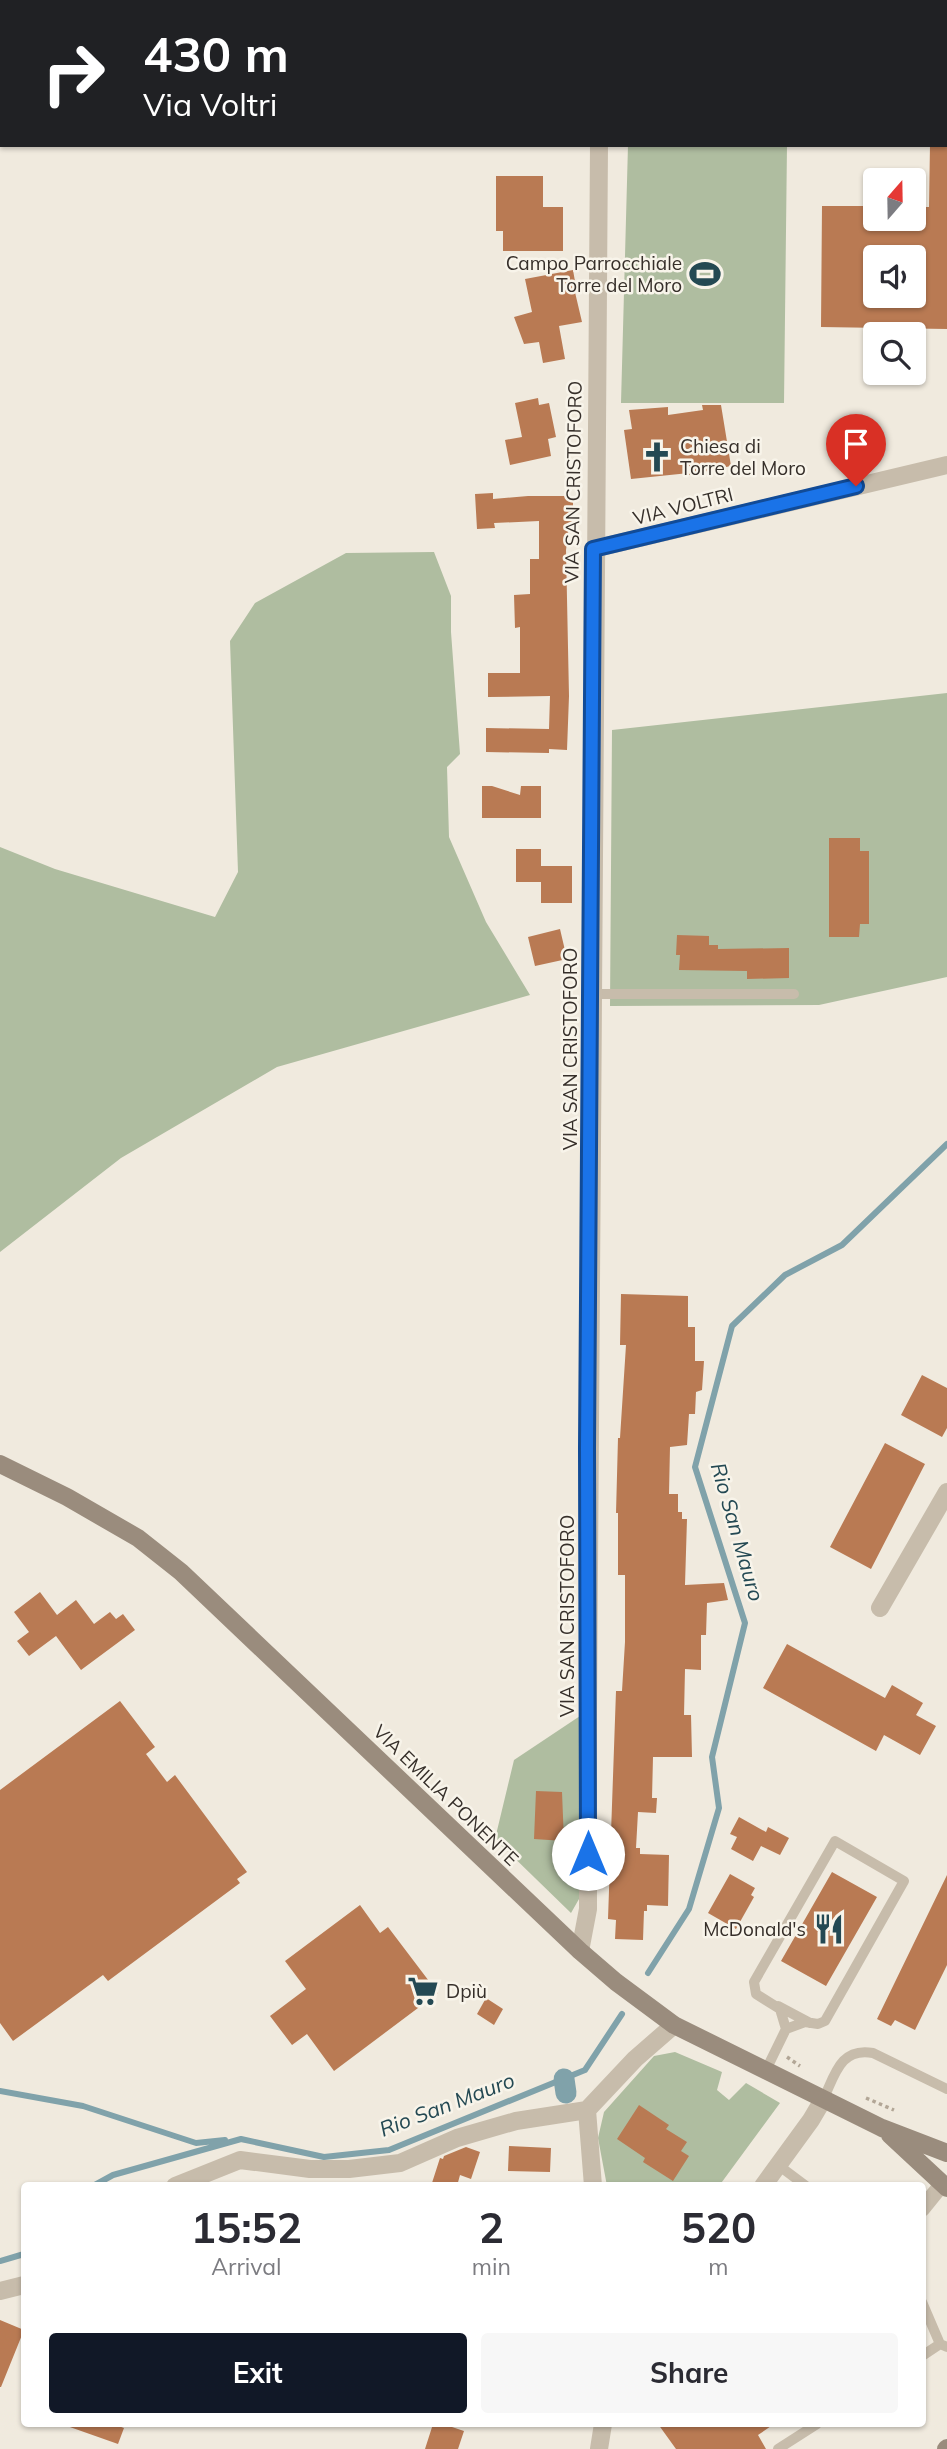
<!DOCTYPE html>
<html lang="en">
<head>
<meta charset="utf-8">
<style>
  :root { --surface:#fff; --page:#f7f7f7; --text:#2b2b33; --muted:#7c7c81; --accent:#111827 }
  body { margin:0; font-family:Mulish,sans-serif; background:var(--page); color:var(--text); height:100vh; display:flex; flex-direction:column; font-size:26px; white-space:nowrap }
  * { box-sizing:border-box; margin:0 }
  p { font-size:23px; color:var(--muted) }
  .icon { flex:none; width:38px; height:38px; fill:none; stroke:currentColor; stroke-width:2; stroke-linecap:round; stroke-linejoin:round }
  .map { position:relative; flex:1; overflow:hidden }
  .details { position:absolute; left:21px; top:2182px; width:905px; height:245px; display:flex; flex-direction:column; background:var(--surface); border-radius:7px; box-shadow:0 2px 5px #0004 }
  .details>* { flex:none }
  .banner { position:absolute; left:0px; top:0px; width:948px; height:147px; box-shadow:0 2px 5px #0004; background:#202124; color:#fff; overflow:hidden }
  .needle { width:46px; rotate:20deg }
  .buttons { position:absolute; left:863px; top:168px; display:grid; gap:14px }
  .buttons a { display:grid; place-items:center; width:63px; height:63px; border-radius:7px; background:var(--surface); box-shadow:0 2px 5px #0004; font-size:35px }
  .pin { position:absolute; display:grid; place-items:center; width:60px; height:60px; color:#fff; margin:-72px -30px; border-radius:50% 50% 50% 0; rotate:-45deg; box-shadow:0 0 7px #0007 }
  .pin .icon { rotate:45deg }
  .me { position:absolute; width:77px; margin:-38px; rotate:0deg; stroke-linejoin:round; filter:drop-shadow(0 0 5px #0008) }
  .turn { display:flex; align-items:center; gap:24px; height:147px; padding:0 28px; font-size:32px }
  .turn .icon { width:91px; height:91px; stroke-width:2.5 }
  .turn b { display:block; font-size:49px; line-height:60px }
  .eta { display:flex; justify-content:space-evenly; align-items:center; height:119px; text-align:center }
  .eta b { font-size:42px; font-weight:700; line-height:49px }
  .button { display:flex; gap:14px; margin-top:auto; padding:14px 28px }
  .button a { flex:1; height:80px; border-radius:7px; background:var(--accent); color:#fff; font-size:28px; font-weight:700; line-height:80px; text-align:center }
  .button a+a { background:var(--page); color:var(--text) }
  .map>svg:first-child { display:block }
  .green { fill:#afbda0 }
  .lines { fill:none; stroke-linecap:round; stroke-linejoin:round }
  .stream { stroke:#80a2aa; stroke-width:6 }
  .canal { stroke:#80a2aa; stroke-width:21 }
  .building { fill:#b97a53; fill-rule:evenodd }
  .path { stroke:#b2a696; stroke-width:3.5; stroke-dasharray:3.5 3.5; stroke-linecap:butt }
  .service { stroke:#c7bcab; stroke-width:10 }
  .pedestrian { stroke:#c7bcab; stroke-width:16 }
  .minor { stroke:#c7bcab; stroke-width:18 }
  .tertiary { stroke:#c7bcab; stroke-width:18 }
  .secondary { stroke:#9a8c7d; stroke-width:18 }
  .route-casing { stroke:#114b97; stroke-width:18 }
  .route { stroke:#1a73e8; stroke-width:12 }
  .labels { text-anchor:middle; stroke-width:5; stroke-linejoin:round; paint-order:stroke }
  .poi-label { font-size:19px; fill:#362f2a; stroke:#f8f4ea; text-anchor:end }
  .street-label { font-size:19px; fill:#362f2a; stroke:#f8f4ea }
  .water-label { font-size:21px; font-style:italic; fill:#244953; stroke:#f8f4ea }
</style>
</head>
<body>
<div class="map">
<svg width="947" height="2449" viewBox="0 0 947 2449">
  <rect width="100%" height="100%" fill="#f0eade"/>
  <path class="green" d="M628,145H787L784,403H621Z
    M434,552L451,596V632L460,754L447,767L449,837L486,922L530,995L277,1067L121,1158L0,1252V847L55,869L215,917L238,872L230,641L255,603L346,553Z
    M947,693V977L819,1005L610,1006L612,730Z
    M580,1716L579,1899L571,1913L495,1839L514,1760Z
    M675,2052L722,2072L717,2090L729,2100L746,2083L780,2103L719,2186H607L598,2138L604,2112L654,2056Z"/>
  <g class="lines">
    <path class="stream" d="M648,1973L689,1909L719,1808L712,1757L745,1623L695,1467L732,1326L785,1275L842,1245L947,1144
      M0,2091L83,2106L196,2143L225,2140
      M93,2186L113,2175L241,2139L324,2157L389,2150L585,2070L622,2014
      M0,2261L24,2254"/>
    <path class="canal" d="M564,2079L566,2093"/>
  </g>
  <path class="building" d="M930,145H947V329L821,327L822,206H875V219H914V207H929ZM875,257H914V296H875Z
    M496,176H543V207H563V251H503V231H496Z
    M573,270L576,287L574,288L582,322L559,326L565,359L543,363L539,342L524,344L514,317L532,312L525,279Z
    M538,398L539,405L549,403L556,437L548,439L551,456L510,465L505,440L522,437L515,403Z
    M702,405H721L731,466L689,475V473L631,479L624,430L632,429L629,410L668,407V415L703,410Z
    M493,493V499L528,496H573V525H569L566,550L569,696L567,750L549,749V753L486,752V728L549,729L550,696L488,697V673H520V627L515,628L514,595L530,594V559H539V521L494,523L495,528L477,529L475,494Z
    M482,786H492L520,795L521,786H541V818H482Z
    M829,838H860V851H869V924H860L859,937H829Z
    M516,849H541V866H572V903H541V882H516Z
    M560,929L567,959L535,966L528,937Z
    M677,935L709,936V945H718V949L789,948V978L747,979V971L679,970L680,955H676Z
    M621,1294L688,1296V1327H695V1361H704L702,1390L696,1392L695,1414H689L687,1445L670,1447L669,1494H678V1512H682V1519H687L685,1585L724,1583L728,1600L707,1603L706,1635H701V1670L685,1669L684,1715H691L692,1757H653L652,1798H657L656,1813L638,1812L636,1848H640V1854L669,1855L668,1906L647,1905V1911H644L643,1940L615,1939L616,1920L608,1919L616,1691H622L625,1642V1575H618V1513H616L618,1438H620L626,1345H620Z
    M922,1375L947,1388V1428L942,1437L901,1415Z
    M885,1443L925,1464L871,1569L830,1547Z
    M40,1592L57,1615L76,1600L94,1624L110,1612L116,1619L123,1614L135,1630L81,1670L56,1636L29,1656L17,1641L29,1632L14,1612Z
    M787,1644L885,1698L892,1685L923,1703L916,1715L936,1726L920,1755L884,1735L876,1751L763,1688Z
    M120,1701L155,1747L146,1754L167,1782L175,1775L247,1872L237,1879L240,1883L108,1981L103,1975L13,2041L0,2023V1790Z
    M536,1791L562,1792L564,1841L534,1839Z
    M739,1817L766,1832L768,1827L789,1838L780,1855L761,1846L753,1861L731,1849L737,1837L730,1834Z
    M832,1872L877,1897L826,1986L781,1961Z
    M730,1874L755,1888L751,1895L754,1897L736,1929L708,1913Z
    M947,1875V1965L915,2030L895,2020L891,2026L877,2019Z
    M360,1905L380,1933L388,1927L438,1993L334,2071L307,2034L292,2045L270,2016L306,1989L285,1961Z
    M486,1998L503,2009L494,2025L477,2014Z
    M639,2105L669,2125L666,2129L687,2142L681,2151L689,2156L673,2181L643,2162L645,2158L617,2139Z
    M509,2146L551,2148L550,2172L508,2171Z
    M466,2147L480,2152L471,2179L460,2175L457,2186H431L440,2158L443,2159L444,2156Z
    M0,2320L24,2330L1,2387H0Z
    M67,2424H113L124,2428L118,2444L67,2426Z
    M433,2424H443L464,2431L458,2449H425Z
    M658,2424H774L758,2435L766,2449H676Z"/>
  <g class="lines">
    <path class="path" d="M787,2057L800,2066
      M866,2098L894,2110"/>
    <path class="service" d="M591,994H794
      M835,1841L904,1881L825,2021L818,2024L805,2022L786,2029L780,2009L756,1994L754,1982Z
      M778,2006L810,2023
      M766,2070L786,2029
      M824,2098C835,2074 841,2047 873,2053L947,2089
      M778,2165L806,2186
      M922,2302L940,2344L947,2347
      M922,2356L940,2344
      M778,2449L817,2424"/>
    <path class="pedestrian" d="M922,2209L939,2188"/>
    <path class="minor" d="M593,549L947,465
      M880,1608L947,1492
      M175,2186L240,2160L310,2169H349L400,2163L457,2138L516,2121L587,2110
      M593,2186L587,2110L635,2059L674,2025
      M763,2186L811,2120L824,2098
      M0,2291L24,2285
      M599,2449L603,2424"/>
    <path class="tertiary" d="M601,2V0
      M580,1951L588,1909C587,1321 591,733 599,145"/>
    <path class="secondary" d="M0,1464L67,1497L138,1538L181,1572L580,1951L616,1982L674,2025L882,2128L947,2153
      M890,2135L947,2188
      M946,2449L947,2448"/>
  </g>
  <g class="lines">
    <g class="route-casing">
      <path id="route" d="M588,1854L587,1449L593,549L856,486"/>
    </g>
    <use href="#route" class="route"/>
  </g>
  <defs>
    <g id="stadium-bare" transform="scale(2.415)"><path d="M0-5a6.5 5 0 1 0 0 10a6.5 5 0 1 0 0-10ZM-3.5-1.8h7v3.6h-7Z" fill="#244953" stroke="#f8f4ea" stroke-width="2.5" paint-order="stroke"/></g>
    <g id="church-bare" transform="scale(2.415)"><path d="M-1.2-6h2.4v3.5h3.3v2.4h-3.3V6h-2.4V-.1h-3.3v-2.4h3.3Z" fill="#244953" stroke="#f8f4ea" stroke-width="2.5" paint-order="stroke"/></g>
    <g id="restaurant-bare" transform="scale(2.415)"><path d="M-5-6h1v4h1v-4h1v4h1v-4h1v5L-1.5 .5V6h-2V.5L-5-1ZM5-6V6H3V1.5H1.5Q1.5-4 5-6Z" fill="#244953" stroke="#f8f4ea" stroke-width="2.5" paint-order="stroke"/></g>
    <g id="supermarket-bare" transform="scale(2.415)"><path d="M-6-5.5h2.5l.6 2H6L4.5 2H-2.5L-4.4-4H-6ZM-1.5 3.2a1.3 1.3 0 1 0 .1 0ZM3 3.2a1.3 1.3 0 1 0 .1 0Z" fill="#244953" stroke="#f8f4ea" stroke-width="2.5" paint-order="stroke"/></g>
  </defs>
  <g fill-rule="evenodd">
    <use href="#stadium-bare" x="705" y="274"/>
    <use href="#church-bare" x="657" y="457"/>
    <use href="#restaurant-bare" x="829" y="1929"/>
    <use href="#supermarket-bare" x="423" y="1991"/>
  </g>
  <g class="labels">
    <g class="poi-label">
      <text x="682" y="270">Campo Parrocchiale<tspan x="682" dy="22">Torre del Moro</tspan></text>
      <text x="680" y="453" text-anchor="start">Chiesa di<tspan x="680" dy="22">Torre del Moro</tspan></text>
      <text x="806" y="1936">McDonald's</text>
      <text x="446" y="1998" text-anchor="start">Dpiù</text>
    </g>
    <g class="street-label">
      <text transform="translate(573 482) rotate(-89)" y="7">VIA SAN CRISTOFORO</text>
      <text transform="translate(683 506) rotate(-14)" y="7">VIA VOLTRI</text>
      <text transform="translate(570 1049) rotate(-90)" y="7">VIA SAN CRISTOFORO</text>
      <text transform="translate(567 1616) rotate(-90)" y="7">VIA SAN CRISTOFORO</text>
      <text transform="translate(446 1795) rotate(44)" y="7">VIA EMILIA PONENTE</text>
    </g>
    <g class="water-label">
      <text transform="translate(737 1532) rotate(74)" y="7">Rio San Mauro</text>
      <text transform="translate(447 2105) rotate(-21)" y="7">Rio San Mauro</text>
    </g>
  </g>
</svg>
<div class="buttons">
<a><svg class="needle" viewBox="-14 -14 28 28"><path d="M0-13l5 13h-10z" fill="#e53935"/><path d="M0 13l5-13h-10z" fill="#7c7c81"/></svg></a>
<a><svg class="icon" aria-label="sound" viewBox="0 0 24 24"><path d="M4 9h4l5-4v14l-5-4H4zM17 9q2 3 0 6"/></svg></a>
<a><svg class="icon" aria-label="search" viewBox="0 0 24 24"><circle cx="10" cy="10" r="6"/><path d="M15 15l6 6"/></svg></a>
</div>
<div class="pin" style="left:856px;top:486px;background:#d93025"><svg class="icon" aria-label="arrive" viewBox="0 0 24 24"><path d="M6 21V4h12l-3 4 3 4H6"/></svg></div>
<svg class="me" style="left:588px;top:1854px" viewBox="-20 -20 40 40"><circle r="19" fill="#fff"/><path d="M0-13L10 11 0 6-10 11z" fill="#1a73e8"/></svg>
<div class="banner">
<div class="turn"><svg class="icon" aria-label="right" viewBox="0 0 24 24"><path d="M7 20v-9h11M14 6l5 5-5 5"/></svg><div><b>430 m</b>Via Voltri</div></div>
</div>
<section class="details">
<div class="eta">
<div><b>15:52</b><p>Arrival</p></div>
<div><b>2</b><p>min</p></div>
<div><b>520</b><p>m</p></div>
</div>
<div class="button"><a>Exit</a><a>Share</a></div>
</section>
</div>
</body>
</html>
